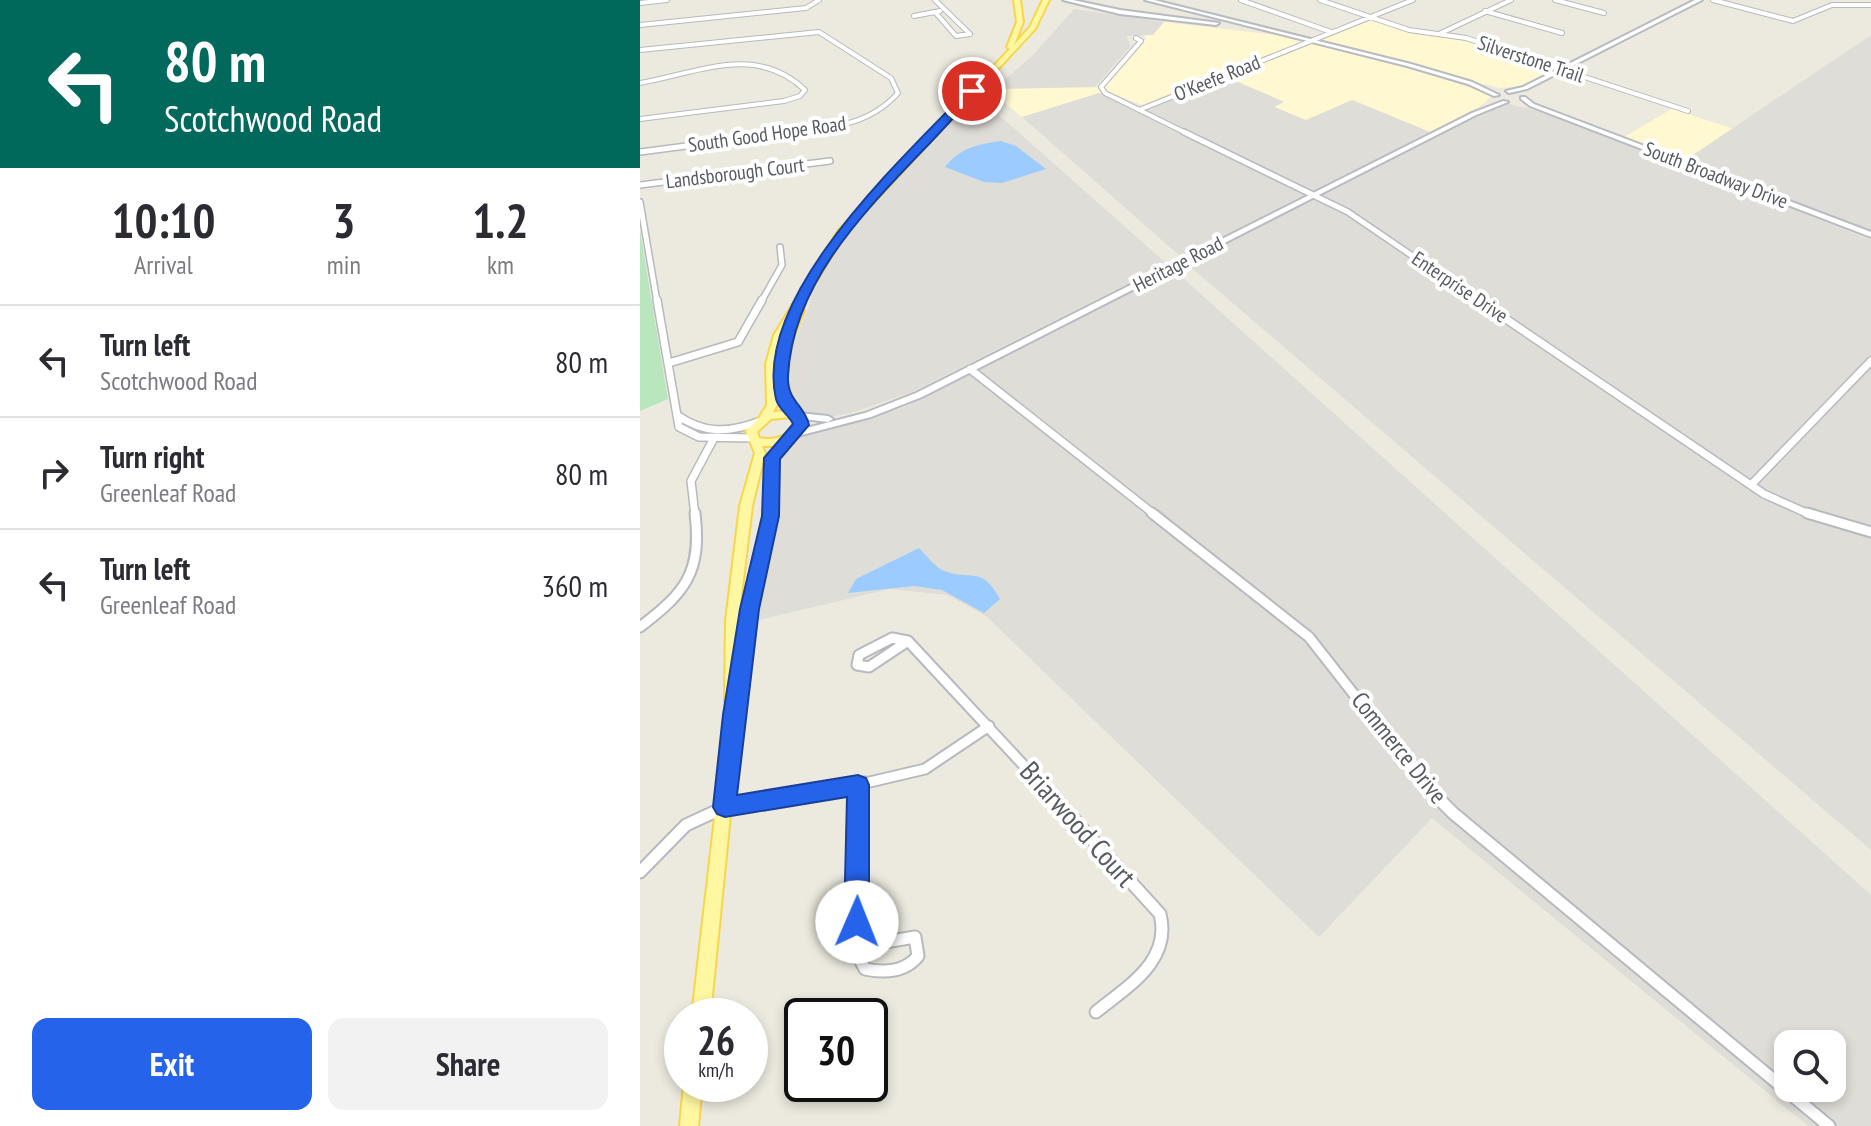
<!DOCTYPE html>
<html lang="en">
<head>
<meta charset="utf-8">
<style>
  :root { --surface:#fff; --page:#f2f2f3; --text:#2b2b33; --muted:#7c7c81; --line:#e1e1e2; --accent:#2563eb }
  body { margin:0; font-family:"PT Sans Narrow",sans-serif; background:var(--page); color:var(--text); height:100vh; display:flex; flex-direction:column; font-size:30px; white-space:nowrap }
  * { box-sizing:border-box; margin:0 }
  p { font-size:26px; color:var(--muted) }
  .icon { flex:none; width:44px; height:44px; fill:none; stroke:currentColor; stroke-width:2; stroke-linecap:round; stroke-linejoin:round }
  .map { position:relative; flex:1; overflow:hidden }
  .side { display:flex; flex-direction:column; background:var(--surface); width:640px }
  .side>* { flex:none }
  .guide { background:#00695c; color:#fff; overflow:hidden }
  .buttons { position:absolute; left:1134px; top:1030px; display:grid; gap:16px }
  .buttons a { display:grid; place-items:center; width:72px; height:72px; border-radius:16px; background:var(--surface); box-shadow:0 4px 12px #0003; font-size:40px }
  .speed { position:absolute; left:24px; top:998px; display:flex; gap:16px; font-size:40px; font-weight:700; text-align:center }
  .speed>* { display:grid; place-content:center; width:104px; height:104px; border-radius:50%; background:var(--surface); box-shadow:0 4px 12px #0003; line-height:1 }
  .speed small { font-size:20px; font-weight:400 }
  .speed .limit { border:4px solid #111; border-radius:12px; background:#fff; color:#111 }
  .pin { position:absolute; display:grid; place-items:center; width:68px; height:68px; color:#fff; margin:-34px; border:4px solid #fff; border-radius:50%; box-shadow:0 2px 8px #0007 }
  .me { position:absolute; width:88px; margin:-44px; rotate:1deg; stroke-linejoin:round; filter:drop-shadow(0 0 6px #0008) }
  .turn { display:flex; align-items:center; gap:28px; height:168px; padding:0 32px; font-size:36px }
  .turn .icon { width:104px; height:104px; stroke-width:2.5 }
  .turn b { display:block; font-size:56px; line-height:68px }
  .eta { display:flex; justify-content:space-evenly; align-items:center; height:136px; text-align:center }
  .eta b { font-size:48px; font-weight:700; line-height:56px }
  .primary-button { display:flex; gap:16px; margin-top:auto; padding:16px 32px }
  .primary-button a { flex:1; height:92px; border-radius:16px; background:var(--accent); color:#fff; font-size:32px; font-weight:700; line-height:92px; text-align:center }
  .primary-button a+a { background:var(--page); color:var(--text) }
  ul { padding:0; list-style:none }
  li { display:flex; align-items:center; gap:24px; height:112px; padding:0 32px; border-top:2px solid var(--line) }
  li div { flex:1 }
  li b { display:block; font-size:30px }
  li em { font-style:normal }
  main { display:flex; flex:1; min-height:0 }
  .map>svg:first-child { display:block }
  .commercial { fill:#fff8d1 }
  .industrial { fill:#dfddd7; fill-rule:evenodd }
  .green { fill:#b9e6bd }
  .water { fill:#9cccff }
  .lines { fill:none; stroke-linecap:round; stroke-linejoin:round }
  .minor-far4-casing { stroke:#b7b9bf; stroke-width:6 }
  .minor-far3-casing { stroke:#b7b9bf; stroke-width:8 }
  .minor-far2-casing { stroke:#b7b9bf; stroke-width:10 }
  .minor-far1-casing { stroke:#b7b9bf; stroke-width:13 }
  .minor-casing { stroke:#b7b9bf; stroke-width:15 }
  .secondary-casing { stroke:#b8bbc2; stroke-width:4 }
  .primary-casing { stroke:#f8d64c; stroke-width:4 }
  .minor-far4 { stroke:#fff; stroke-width:4 }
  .minor-far3 { stroke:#fff; stroke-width:5 }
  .minor-far2 { stroke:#fff; stroke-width:7 }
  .minor-far1 { stroke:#fff; stroke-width:9 }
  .minor { stroke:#fff; stroke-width:11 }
  .secondary { fill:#fff; fill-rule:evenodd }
  .primary { fill:#fff7a1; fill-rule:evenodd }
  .route { fill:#2563eb; stroke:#184099; stroke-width:2 }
  .labels { text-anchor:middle; stroke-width:8; stroke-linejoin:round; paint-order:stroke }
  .far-street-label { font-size:20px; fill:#585b61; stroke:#fff }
  .street-label { font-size:24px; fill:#585b61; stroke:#fff }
  .near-street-label { font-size:28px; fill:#585b61; stroke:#fff }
</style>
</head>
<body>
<main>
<section class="side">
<div class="guide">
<div class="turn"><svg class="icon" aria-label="left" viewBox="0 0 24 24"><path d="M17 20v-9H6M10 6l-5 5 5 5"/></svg><div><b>80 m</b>Scotchwood Road</div></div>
</div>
<div class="eta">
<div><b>10:10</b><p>Arrival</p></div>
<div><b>3</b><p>min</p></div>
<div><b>1.2</b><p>km</p></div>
</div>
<ul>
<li><svg class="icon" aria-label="left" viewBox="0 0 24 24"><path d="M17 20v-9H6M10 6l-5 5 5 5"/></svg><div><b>Turn left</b><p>Scotchwood Road</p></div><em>80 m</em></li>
<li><svg class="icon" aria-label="right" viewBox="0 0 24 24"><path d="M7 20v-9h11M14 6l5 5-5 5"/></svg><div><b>Turn right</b><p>Greenleaf Road</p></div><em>80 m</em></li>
<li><svg class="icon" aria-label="left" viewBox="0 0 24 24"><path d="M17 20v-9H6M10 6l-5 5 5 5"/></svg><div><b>Turn left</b><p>Greenleaf Road</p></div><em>360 m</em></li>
</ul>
<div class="primary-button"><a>Exit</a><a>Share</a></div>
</section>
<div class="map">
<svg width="1231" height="1126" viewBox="0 0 1231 1126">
  <rect width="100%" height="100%" fill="#eceadf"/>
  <path class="commercial" d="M731,17L769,30L812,35L912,70L883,86L860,88L670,41Z
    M524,22L644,36L777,70L852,95L842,105L790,132L712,100L666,121L633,106L643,101L579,74L502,105L467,91L382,117L351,92L354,89L465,87L506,39L504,34L513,35Z
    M1035,107L1054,116L1097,130L1047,164L981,139Z"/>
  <path class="industrial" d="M434,9L524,22L513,35L486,36L491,46L455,87L354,89L394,54Z
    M1231,35V233L1044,161Z
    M586,77L644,102L634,107L666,120L712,100L790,132L541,257L382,117L459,93L498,113Z
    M332,91L527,264L272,392L211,413L185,418L163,415L151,405L145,392L146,362L169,306L176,274L202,232Z
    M865,103L912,115L1231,240V850L547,264L854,106Z
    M534,270L1231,895V1126H1168L792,818L679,937L346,616L307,595L250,589L115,621L134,517L136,459L153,439L264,407ZM1148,1044H1192V1088H1148Z"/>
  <path class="green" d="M0,231L28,399L0,411Z"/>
  <path class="water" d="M361,141L376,146L406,169L362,183L344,182L305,167C320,148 338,144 361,141Z
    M279,548C286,555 295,567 304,571C331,581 342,565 360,599L344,613L302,590L274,586L208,593L216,579Z"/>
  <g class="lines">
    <g class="minor-far4-casing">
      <path id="minor-far4" d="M295,0L330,34L316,36L295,12
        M601,0L691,32
        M680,0L769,30L826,38L1048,111
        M915,0L964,13
        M1073,0L1153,21L1192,5H1231
        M0,3L27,0
        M845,11L922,33
        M274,16L300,11
        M0,25L166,8L179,0
        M799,34L871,0
        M496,38L501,41L461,87L465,93L548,134
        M0,50L179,32L251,78L258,93C226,129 182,128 137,134
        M0,83C58,73 116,43 165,90L160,96L144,101L0,119
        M499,110L773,0"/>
    </g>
    <g class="minor-far3-casing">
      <path id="minor-far3" d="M544,132L708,212L840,302
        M0,152L152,132
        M0,185L190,161
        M0,202L17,302
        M121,302L142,265L140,247"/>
    </g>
    <g class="minor-far2-casing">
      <path id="minor-far2" d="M17,300L39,427L59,437L113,438
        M838,300L1124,494L1171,515
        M29,363L98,342L122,300
        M330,369L515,515
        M37,415C64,434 88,433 118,422
        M1111,485L1231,361
        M55,515L51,481L74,438"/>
    </g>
    <g class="minor-far1-casing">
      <path id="minor-far1" d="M512,513L669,637L785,785
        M1167,513L1231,532
        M0,627C46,592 62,572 55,513
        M252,638L268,641L229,667L217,665L219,655Z
        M268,641L402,785
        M217,785L285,769L349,726"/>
    </g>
    <g class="minor-casing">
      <path id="minor" d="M401,783L520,914C532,961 488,986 456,1012
        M783,783L813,813L1189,1126
        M218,785V956
        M0,872L46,825L85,807L225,783
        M275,937L278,956C265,972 244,973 225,969L218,956L245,942Z"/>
    </g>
    <g class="secondary-casing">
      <path id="secondary" d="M423,0H433L480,10L579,23L576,25L480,14Z
        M505,0H514L771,64L832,82L859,95L854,96L828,84L767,66Z
        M1055,0H1062L887,89L869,93L866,91L883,87Z
        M881,97H885L894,104L1231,232V237L890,106L881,99Z
        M863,101L868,102L836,115L282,397L231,417L154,437L149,434L151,432L225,413L276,393L832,113Z
        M158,413L188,416L193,419L188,422L155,418L153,416L155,414Z"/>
    </g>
    <g class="primary-casing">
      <path id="primary" d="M374,0H380L383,22L374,45L390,27L403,0H409L395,29L205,233L160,308L164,311C153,336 137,371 148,399C152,409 162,415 166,425L137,459L136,516L115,609L100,715L70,1016H52L88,705L85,701L86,621L100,506L115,453L106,431L119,418L127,405L126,364L134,335L199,230L370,49L367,47L377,22ZM137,393L140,403L146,411L133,412L137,405ZM152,417L156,425C146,437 135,441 119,438L117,432L131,419ZM122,446H136L127,458L124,516L103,609L98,637V621L112,506L125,453Z
        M44,1084H62L58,1126H40Z"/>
    </g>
    <use href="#minor-far4" class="minor-far4"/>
    <use href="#minor-far3" class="minor-far3"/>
    <use href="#minor-far2" class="minor-far2"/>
    <use href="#minor-far1" class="minor-far1"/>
    <use href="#minor" class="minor"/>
    <use href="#secondary" class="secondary"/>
    <use href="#primary" class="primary"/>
  </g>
  <path class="route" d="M329,89L337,91C268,175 154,257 148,376C147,402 165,405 169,425L140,459L139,516L119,609L97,795L218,775L226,778L229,785V922L225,930L217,934L208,930L204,922L207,797L85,817L77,814L73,807L83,715L100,609L122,516L124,458L153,424C149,415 139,410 136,399C112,295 264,157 329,89Z"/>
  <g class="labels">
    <g class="far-street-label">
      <text transform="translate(891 59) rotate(18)" y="7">Silverstone Trail</text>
      <text transform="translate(577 78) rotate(-22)" y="7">O'Keefe Road</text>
      <text transform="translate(127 134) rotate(-8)" y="7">South Good Hope Road</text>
      <text transform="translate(95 173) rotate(-7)" y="7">Landsborough Court</text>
      <text transform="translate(1076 175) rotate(21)" y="7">South Broadway Drive</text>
      <text transform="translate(538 264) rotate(-27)" y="7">Heritage Road</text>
      <text transform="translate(820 287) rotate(34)" y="7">Enterprise Drive</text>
    </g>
    <g class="street-label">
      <text transform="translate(759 748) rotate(51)" y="8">Commerce Drive</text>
    </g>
    <g class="near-street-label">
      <text transform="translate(438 824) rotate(48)" y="10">Briarwood Court</text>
    </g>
  </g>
</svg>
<div class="buttons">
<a><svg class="icon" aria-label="search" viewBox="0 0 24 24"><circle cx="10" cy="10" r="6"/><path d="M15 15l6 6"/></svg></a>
</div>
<div class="speed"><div>26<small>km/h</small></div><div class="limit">30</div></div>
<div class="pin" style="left:332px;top:91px;background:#d93025"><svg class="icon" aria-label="arrive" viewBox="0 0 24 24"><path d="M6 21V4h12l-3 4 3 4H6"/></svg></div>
<svg class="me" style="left:217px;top:922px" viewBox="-20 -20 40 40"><circle r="19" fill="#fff"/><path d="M0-13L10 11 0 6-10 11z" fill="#2563eb"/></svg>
</div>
</main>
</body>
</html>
